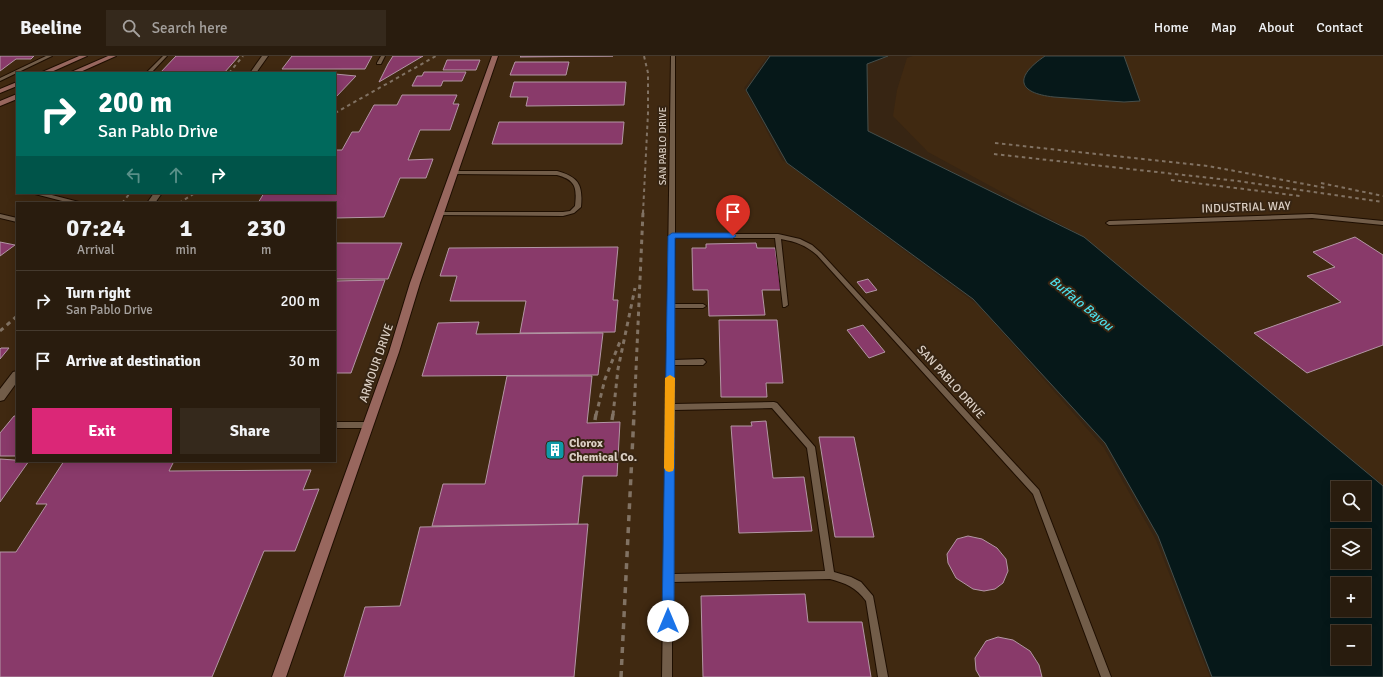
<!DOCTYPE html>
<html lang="en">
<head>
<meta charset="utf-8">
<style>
  :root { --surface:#291c0e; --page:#35291c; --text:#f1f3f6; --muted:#a5a19e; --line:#453a2e; --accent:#db2777 }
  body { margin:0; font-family:Signika,sans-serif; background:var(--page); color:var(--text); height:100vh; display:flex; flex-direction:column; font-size:15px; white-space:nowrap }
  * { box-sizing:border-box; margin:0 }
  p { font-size:13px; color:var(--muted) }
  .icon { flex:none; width:22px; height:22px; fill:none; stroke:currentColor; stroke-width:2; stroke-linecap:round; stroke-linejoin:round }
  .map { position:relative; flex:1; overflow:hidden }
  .side { position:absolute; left:16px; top:146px; width:320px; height:260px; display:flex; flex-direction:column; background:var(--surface); border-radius:0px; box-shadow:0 2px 10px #0003,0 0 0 1px var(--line) }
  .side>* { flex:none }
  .banner { position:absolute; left:16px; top:16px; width:320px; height:122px; border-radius:0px; box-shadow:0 2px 10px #0003,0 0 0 1px var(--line); background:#00695c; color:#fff; overflow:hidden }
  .controls { position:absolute; left:1331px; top:425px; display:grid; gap:8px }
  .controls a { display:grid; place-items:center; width:40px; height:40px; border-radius:0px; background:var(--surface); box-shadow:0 2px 10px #0003,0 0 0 1px var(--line); font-size:20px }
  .pin { position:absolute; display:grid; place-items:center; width:34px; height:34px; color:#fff; margin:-41px -17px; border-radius:50% 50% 50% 0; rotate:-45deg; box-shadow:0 0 4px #0007 }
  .pin .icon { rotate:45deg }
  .me { position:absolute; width:44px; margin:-22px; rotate:0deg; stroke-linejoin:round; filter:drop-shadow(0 0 3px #0008) }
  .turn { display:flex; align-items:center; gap:14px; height:84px; padding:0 16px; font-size:18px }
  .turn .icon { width:52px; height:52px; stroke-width:2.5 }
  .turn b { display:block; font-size:28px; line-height:34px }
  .lanes { display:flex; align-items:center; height:38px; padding:0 16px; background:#0003; justify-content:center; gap:20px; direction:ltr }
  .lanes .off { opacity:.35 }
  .eta { display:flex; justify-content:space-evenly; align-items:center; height:68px; text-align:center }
  .eta b { font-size:24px; font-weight:700; line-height:28px }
  .cta { display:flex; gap:8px; margin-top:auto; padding:8px 16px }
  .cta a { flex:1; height:46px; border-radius:0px; background:var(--accent); color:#fff; font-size:16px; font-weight:700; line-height:46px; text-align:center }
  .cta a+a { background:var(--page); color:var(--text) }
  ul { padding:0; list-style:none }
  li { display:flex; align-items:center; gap:12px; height:60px; padding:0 16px; border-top:1px solid var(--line) }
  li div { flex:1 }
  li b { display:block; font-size:15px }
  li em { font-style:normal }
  header { display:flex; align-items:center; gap:24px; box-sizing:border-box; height:56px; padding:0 20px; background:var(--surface); border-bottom:1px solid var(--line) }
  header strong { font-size:19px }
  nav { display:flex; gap:22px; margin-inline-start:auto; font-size:14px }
  .search { width:280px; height:36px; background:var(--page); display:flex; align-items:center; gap:10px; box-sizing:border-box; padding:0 14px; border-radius:0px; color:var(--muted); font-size:15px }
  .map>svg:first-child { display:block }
  .built { fill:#402911; fill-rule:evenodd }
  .water { fill:#061819; stroke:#464f4c; fill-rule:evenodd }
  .building { fill:#893a6a; stroke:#b396a5 }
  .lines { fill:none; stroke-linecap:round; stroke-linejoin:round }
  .lane-casing { stroke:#1e0e00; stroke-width:2 }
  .street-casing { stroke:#1e0e00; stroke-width:2 }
  .secondary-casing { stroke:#1e0e00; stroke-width:2 }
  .lane { fill:#725d49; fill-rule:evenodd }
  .street { fill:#725d49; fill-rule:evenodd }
  .secondary { fill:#98675e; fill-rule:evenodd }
  .rail-far2 { stroke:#817263; stroke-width:2; stroke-dasharray:3.5 3.5; stroke-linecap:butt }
  .rail-far1 { stroke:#817263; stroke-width:3; stroke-dasharray:4.5 4.5; stroke-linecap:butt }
  .rail { stroke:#817263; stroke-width:3.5; stroke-dasharray:6 6; stroke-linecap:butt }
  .route { fill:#1a73e8; stroke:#114b97 }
  .slow { fill:#f59e0b }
  .labels { text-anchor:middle; stroke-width:4; stroke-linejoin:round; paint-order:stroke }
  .far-street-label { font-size:10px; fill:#dbcfc4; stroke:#372513 }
  .street-label { font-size:12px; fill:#dbcfc4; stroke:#372513 }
  .poi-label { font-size:12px; font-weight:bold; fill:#dbcfc4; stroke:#372513; text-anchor:start }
  .water-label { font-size:13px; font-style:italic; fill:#4ddeea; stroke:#372513 }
</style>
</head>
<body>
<header>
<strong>Beeline</strong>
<div class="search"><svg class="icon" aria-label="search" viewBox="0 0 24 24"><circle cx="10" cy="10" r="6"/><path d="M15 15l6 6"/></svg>Search here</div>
<nav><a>Home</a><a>Map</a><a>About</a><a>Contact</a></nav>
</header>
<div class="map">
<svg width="1383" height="621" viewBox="0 0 1383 621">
  <rect width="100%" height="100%" fill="#372513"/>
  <path class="built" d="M0,0H768L744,32L782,104L979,250L1104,392L1156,484L1210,621H0ZM17,17H335V137H17ZM17,147H335V405H17Z
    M913,0H1383V430L1084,181L928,96L893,60L897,34L907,2Z"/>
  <path class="water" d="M770,0H888L867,8L868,75L1084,181L1383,430V621H1212L1158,480L1105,387L973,243L787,107L746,34ZM1338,432H1364V458H1338ZM1338,480H1364V506H1338ZM1338,528H1364V554H1338ZM1338,576H1364V602H1338Z
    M1045,0H1124L1140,45L1124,46L1054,41C1017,37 1014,21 1045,0Z"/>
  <path class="building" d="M0,0H34L31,3H16L0,15Z
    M176,0H239L224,17H160Z
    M292,0H372L365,13H282Z
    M393,0H423L379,26L388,8Z
    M521,0H613L520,1Z
    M447,4H480L476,14H443Z
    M515,6H569L566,19H510Z
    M424,16H466L462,25H443L441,30H412L417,20H422Z
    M335,18L356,20L335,42Z
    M514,26H626L624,49L526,50L528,41H510Z
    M402,39H457L453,48H459L450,74H420L408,104L433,103L426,122H400L384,161L335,162V147H258L264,137H335V94H342L352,76H359L374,49H397Z
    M499,66H624L622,88H492Z
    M1355,181L1383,199V289L1307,317L1254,277L1341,246L1307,220L1335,211L1313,196Z
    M0,186L15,189L0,200Z
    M335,187H402L388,223H335Z
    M756,187L757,192H775L781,234H762L765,259L709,260L708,234H693L692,192H706V188Z
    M618,191L613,244H618L615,276L520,277L526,245H450L457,220H440L449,192Z
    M868,223L877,234L866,237L857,226Z
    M385,224L351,317H335V225Z
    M719,264H777L783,327H766L767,341H721Z
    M479,266L476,278L603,277L598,319L422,320L438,267Z
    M863,269L885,296L869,302L847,274Z
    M1,292H9L0,303V293Z
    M507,320H592L587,367L620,366L617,420H583L578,468L432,470L443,428H485Z
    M14,360H17V400H0V377Z
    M766,365L773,422L804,421L812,475L739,477L731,370H752L751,366Z
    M819,381H854L874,481H835Z
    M0,403L29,405L0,446Z
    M64,405H174L169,415L311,414L303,434L319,433L295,495H264L212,621H0V496H16L47,448H36Z
    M588,468L574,621H344L365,551L400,550L420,471Z
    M968,480L982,483L997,492L1006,503L1008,515L1003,527L995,533L984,535L973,533L956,522L948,507L947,498L957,483Z
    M805,538L808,566H862L871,621H703L701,540Z
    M998,581L1013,584L1030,595L1039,609L1042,621H980L976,614L975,602L986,585Z"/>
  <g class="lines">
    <g class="lane-casing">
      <path id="lane" d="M46,0H52L0,25V22Z
        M163,0H167L151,17H146Z
        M381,0H385L381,8H377V7Z
        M671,0H675V178H778L800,183L812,189L821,197L1039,434L1111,621H1101L1033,438L817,199C805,189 797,186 781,183L788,249L785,251H783L775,182H675L674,248H703L706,250L703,252H674V304L703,303L706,306L703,309H674V348L774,346L777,347L815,391L834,516L851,521L861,526L873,540L888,621H878L866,545C856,531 845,527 830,523L672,526V621H662ZM772,352L807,392L825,515L673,518L674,354Z
        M454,115H557C579,121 583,129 581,151L574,157L563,160L437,159V157L439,156H563L570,155L575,150C577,132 576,124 557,119L452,118L451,117Z
        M34,137H44L79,146L80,147H70L35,138Z
        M0,158L17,162V166L0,162Z
        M1312,158L1383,165V169L1312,162L1109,169L1106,167L1109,165Z
        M335,366H368L371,367L372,369L371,371L368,372H335Z"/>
    </g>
    <g class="street-casing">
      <path id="street" d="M262,0H268L256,17H250Z
        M154,137H162L155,147H147Z
        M17,315V326L4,344L0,345V333L13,316Z"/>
    </g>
    <g class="secondary-casing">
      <path id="secondary" d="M79,0H87L49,17H40Z
        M108,0H116L78,17H69Z
        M492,0H498L420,227L399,296L286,621H272L389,296L410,227Z
        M17,26V30L0,37V33Z
        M17,38V43L0,50V45Z"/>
    </g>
    <use href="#lane" class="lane"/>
    <use href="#street" class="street"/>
    <use href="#secondary" class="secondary"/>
    <path class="rail-far2" d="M229,17L243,0
      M335,57L436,0
      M995,87L1208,110L1326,132
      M994,98L1238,125L1383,146
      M1171,124L1300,140
      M1321,127L1383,140
      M122,147L130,137
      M179,147L195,137
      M643,157L648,57V17L644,0"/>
    <path class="rail-far1" d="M0,275L17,260
      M596,359L605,323L621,283
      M613,359L618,313L635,232
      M634,359L643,156"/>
    <path class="rail" d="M595,364L596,358
      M612,364L613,358
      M621,621L634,358"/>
  </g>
  <path class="route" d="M672,177H733L736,180L733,182H675L674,565L672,569L668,570L664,569L662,565L668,180Z"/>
  <path class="slow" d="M670,319L675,322L674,412L673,415L669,416L666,415L664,412L665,322Z"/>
  <defs>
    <g id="building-square" transform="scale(1)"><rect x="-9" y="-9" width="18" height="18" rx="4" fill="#0f9aa8" stroke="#372513"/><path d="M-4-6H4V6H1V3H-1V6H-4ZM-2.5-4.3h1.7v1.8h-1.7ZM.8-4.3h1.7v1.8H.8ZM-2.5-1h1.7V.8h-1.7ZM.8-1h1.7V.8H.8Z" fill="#fff"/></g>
  </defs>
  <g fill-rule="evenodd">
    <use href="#building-square" x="555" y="394"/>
  </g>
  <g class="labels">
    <g class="far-street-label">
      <text transform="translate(662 90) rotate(-90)" y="4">SAN PABLO DRIVE</text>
    </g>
    <g class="street-label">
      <text transform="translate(1246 151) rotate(-2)" y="4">INDUSTRIAL WAY</text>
      <text transform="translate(376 307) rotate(-71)" y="4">ARMOUR DRIVE</text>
      <text transform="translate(951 326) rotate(48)" y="4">SAN PABLO DRIVE</text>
    </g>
    <g class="poi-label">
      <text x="569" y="391">Clorox<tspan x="569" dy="14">Chemical Co.</tspan></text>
    </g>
    <g class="water-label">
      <text transform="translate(1082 247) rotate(39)" y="5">Buffalo Bayou</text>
    </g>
  </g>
</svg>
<div class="controls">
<a><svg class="icon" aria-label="search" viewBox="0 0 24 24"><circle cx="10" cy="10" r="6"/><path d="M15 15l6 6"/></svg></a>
<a><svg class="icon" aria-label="layers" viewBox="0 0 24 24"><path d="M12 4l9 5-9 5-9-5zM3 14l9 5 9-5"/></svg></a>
<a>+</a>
<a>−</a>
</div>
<div class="pin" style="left:733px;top:180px;background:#d93025"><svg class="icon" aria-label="arrive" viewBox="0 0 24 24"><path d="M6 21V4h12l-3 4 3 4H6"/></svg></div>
<svg class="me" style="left:668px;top:565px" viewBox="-20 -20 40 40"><circle r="19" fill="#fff"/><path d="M0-13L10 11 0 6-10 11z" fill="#1a73e8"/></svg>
<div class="banner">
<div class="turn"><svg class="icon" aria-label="right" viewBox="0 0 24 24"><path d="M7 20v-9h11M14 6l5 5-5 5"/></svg><div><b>200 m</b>San Pablo Drive</div></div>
<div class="lanes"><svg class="icon off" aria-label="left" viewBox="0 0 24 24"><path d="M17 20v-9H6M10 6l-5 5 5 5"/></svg><svg class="icon off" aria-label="ahead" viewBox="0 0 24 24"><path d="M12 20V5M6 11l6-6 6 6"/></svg><svg class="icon" aria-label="right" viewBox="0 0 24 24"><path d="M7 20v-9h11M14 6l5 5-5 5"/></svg></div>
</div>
<section class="side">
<div class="eta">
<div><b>07:24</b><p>Arrival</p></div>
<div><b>1</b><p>min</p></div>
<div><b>230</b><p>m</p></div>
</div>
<ul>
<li><svg class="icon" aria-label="right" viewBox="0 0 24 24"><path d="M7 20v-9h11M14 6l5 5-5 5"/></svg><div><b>Turn right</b><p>San Pablo Drive</p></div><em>200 m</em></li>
<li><svg class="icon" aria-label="arrive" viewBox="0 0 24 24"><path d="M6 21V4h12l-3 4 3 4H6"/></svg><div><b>Arrive at destination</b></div><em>30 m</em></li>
</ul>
<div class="cta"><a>Exit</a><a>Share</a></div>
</section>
</div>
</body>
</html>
